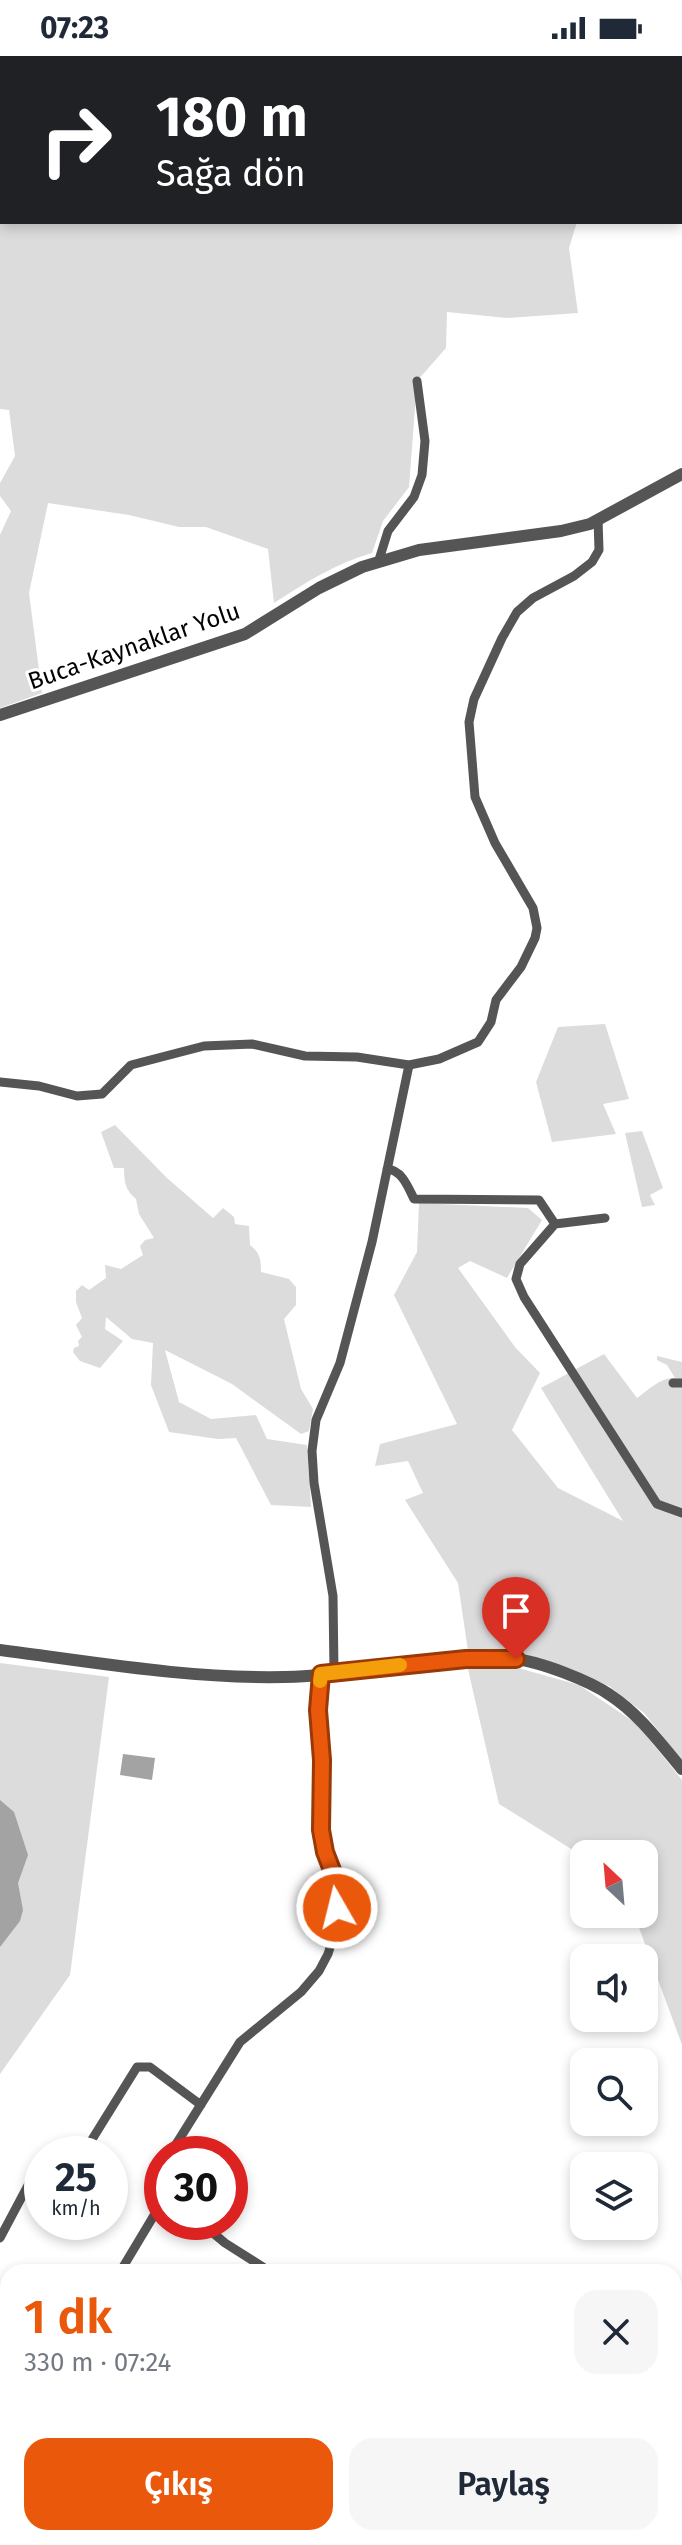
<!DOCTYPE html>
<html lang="tr">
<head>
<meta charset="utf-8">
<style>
  :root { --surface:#fff; --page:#f6f6f7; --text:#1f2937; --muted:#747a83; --accent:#ea580c }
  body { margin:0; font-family:"Fira Sans",sans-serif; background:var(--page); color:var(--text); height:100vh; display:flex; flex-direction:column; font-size:30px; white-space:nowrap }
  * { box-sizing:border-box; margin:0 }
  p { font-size:26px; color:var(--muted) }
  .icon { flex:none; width:44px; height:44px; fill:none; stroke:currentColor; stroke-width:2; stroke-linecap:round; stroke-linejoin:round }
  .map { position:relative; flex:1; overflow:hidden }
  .drawer { position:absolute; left:0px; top:2208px; width:682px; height:282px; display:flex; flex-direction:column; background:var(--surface); border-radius:24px 24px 0 0; box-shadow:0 4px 12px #0003 }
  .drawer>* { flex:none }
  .guide { position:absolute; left:0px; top:0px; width:682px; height:168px; box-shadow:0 4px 12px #0003; background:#202124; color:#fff; overflow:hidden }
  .needle { width:52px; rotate:334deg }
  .controls { position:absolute; left:570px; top:1784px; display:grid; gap:16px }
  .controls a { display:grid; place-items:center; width:88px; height:88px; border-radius:16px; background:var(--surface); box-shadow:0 4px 12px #0003; font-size:40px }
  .speed { position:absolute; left:24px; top:2080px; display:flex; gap:16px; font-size:40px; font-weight:700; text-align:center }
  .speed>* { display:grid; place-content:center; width:104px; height:104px; border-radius:50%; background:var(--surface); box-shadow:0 4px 12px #0003; line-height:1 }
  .speed small { font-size:20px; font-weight:400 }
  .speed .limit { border:12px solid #d22; background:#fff; color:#111 }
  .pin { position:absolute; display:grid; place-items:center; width:68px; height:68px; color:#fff; margin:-82px -34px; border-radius:50% 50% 50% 0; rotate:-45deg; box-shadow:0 0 8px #0007 }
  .pin .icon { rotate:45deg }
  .me { position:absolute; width:88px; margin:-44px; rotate:352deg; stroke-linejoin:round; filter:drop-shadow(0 0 6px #0008) }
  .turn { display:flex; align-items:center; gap:28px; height:168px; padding:0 24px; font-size:36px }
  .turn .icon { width:104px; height:104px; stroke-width:2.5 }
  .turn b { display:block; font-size:56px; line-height:68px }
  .round { display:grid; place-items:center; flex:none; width:84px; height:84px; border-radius:24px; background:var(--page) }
  .headline { display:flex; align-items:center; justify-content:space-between; height:136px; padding:0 24px }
  h1 { font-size:48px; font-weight:600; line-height:60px; color:var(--accent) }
  .action { display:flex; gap:16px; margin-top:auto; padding:16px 24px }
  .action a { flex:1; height:92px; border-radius:24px; background:var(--accent); color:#fff; font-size:32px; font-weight:600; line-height:92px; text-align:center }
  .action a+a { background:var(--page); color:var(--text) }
  .status { display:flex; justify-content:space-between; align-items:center; height:56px; padding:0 40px; background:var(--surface); direction:ltr }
  .status svg { height:22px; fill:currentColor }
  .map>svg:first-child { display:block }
  .green { fill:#dcdcdc }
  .water { fill:#a3a3a3 }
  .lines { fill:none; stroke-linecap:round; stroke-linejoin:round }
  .minor { stroke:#555; stroke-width:9 }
  .tertiary { stroke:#555; stroke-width:12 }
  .route-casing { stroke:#983908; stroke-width:20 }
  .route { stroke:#ea580c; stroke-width:14 }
  .slow { stroke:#f59e0b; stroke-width:14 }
  .labels { text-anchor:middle; stroke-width:6; stroke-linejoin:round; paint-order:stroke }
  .street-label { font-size:24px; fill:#000; stroke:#fff }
</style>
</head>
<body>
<div class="status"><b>07:23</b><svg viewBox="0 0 49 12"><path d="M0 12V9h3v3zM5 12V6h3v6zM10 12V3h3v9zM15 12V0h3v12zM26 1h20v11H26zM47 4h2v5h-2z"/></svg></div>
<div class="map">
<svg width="682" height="2489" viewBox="0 0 682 2489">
  <rect width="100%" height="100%" fill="#fff"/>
  <path class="green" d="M0,0H130L127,2H2V139L0,142Z
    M153,0H356L358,2H150Z
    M2,158V166H577L569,192L578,257L507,262L447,256L446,292L417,325L409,431L383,465L372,497C336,507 305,527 274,547L268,493L206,471H179L129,459L48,447L29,537L42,637L0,652V479L11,455L0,440V427L15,400L9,354L0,353V159Z
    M605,968L629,1043L603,1048L616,1078L552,1086L536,1026L558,971Z
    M115,1069L167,1122L213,1162L223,1152L234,1161L235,1168L249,1170L250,1189C260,1197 261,1203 261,1216L289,1223L296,1231V1249L284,1263L301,1333L313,1353L309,1375L301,1378L232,1328L165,1294L179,1346L211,1363L256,1359L267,1383L307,1389L311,1451L271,1449L236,1382L218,1383L169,1376L151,1329L153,1287L132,1283L106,1261L105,1273L123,1285L100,1312L80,1305L73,1296L74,1292L79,1290L78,1285L82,1281L76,1269L82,1262L76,1246V1235L82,1229L89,1234L106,1222L105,1209L121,1213L143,1199L140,1190L145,1184L154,1182L139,1158L136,1143C125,1134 124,1125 124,1112H114L101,1076Z
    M642,1075L663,1132L650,1139L655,1149L642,1151L625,1077Z
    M419,1147L528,1152L542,1164L507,1222L470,1205L458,1212L515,1291L540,1317L512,1374L558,1432L623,1465L541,1332L604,1298L637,1342C648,1334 661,1321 675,1322L667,1309L657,1304V1300L682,1306V1704L644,1657L609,1630L550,1606L508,1595H468L458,1527L405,1444L423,1437L408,1405L375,1410L380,1388L457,1368L394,1239L417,1196Z
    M0,1607L109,1621L70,1919L0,2018Z
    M467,1609L511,1610L579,1629L637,1668L682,1724V1989L634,1858H644V1798H584V1801L499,1748Z
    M674,2326L676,2351L682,2354V2489H594L599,2482H674Z"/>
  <path class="water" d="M123,1698L155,1702L152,1724L120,1719Z
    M0,1744L14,1756L28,1799L18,1827L23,1854L20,1865L0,1891Z"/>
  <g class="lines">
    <path class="minor" d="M378,507L388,475L414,441L422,419L425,385L417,325
      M0,1026L39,1030L77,1040L102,1038L131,1009L204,990L252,988L305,1000L357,1001L409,1009L439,1003L478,986L491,966L496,944L521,911L535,882L537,872L533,852L495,787L475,741L469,666L474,643L502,582L517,556L533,542L574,520L592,506L599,494L598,463
      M387,1113C402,1114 408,1131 414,1143L539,1144L555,1168L605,1162
      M555,1168L520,1208L516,1223L524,1241L657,1448L682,1457
      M673,1327H682
      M334,1616L333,1540L314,1427L312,1395L316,1364L340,1307L372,1186L409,1009
      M83,2098L137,2011H150L201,2049
      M170,2098L240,1986L301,1936L319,1915L328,1898L335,1876L337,1852L335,1822L325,1796L321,1774L322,1704L318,1654L321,1618
      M200,2166L225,2187L263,2211L266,2216
      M0,2182L34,2118L42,2123
      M120,2216L159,2151L160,2137L156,2122L162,2110"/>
    <path class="tertiary" d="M0,659L245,578L319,532L362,511L419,494L561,475L590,468L682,418
      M0,1594C94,1606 189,1623 284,1621C361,1620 438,1595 514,1603C539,1605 590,1625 610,1639C639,1658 660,1687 682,1713"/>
  </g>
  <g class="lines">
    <g class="route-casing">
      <path id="route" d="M337,1852L335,1822L325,1796L321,1774L322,1704L318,1654L321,1618L466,1603H516"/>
    </g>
    <use href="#route" class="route"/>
    <path class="slow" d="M320,1625L321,1618L400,1609"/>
  </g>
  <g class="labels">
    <g class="street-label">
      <text transform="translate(134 590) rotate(-19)" y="8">Buca-Kaynaklar Yolu</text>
    </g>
  </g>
</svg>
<div class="controls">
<a><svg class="needle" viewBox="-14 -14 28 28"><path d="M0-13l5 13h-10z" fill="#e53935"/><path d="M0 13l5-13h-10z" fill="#747a83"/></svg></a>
<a><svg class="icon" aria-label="sound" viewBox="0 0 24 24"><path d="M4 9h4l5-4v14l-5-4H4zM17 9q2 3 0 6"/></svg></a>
<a><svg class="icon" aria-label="search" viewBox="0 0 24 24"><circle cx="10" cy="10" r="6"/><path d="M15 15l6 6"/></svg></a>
<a><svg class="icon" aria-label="layers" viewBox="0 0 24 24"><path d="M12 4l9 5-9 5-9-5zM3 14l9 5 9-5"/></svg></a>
</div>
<div class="speed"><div>25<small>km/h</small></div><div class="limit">30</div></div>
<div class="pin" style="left:516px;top:1603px;background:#d93025"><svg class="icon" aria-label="arrive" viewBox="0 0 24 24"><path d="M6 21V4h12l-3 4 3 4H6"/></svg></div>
<svg class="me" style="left:337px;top:1852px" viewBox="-20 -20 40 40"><circle r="17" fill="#ea580c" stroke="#fff" stroke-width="3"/><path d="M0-11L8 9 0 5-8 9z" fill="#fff"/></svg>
<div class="guide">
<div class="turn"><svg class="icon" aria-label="right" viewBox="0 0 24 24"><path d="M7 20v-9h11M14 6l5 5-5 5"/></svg><div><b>180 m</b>Sağa dön</div></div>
</div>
<section class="drawer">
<div class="headline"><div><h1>1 dk</h1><p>330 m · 07:24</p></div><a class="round"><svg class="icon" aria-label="close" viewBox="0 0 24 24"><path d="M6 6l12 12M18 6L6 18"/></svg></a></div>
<div class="action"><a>Çıkış</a><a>Paylaş</a></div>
</section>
</div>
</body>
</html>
